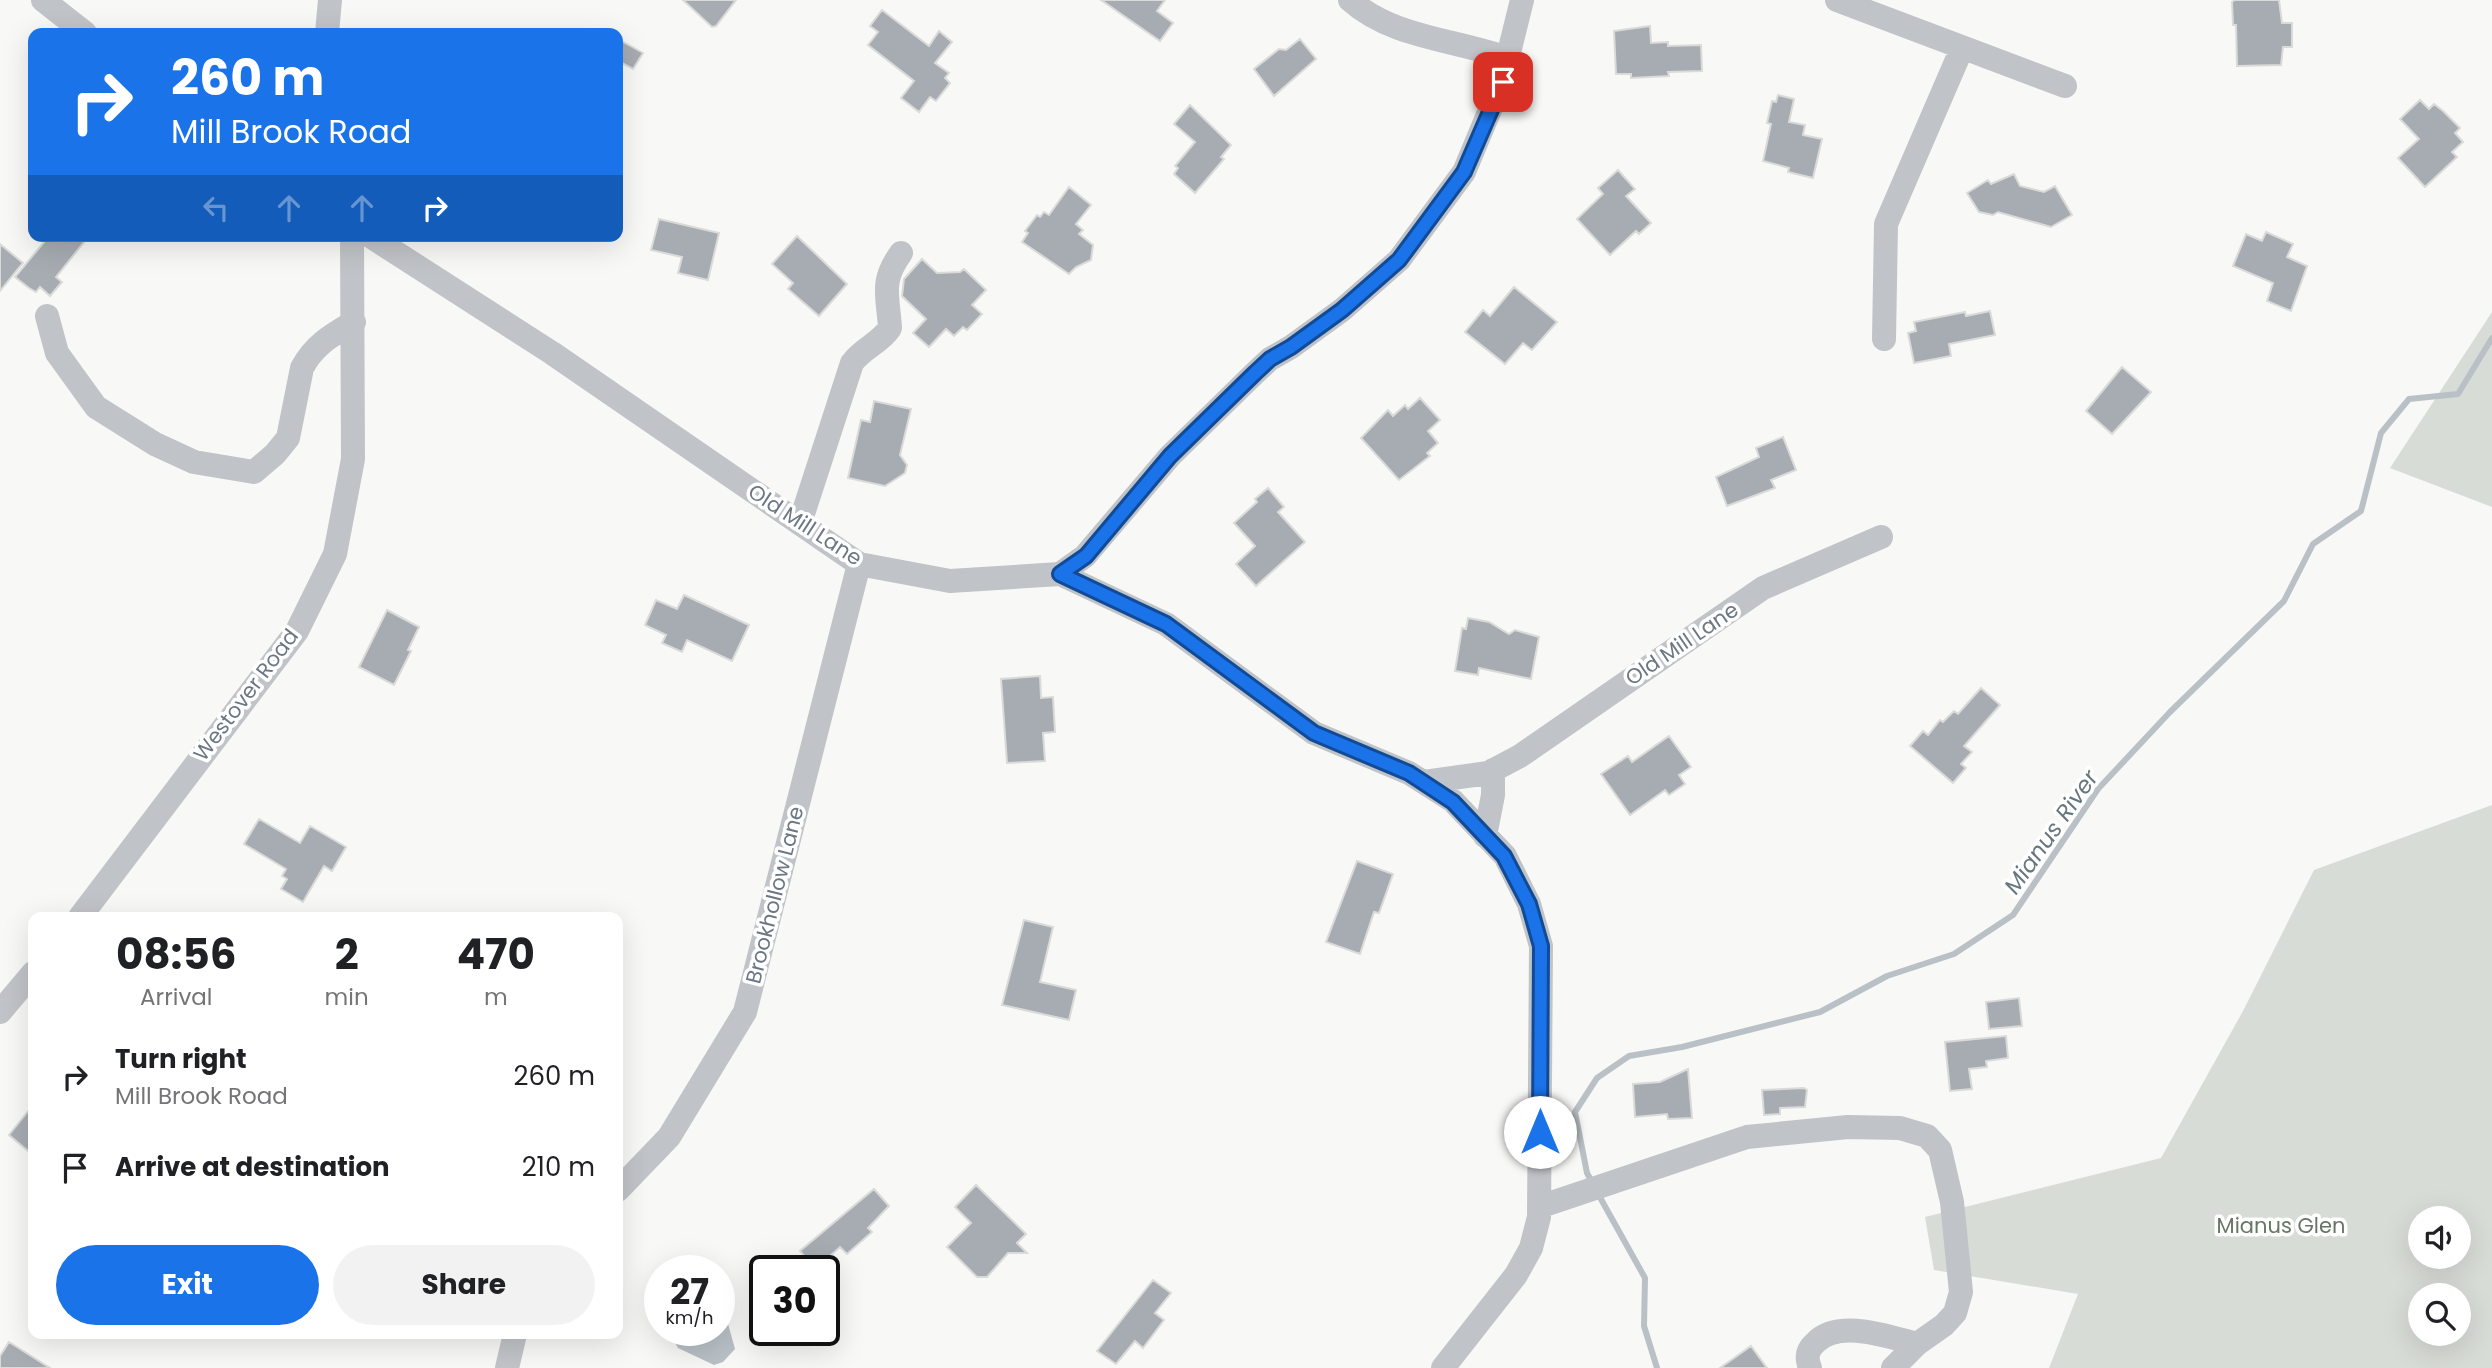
<!DOCTYPE html>
<html lang="en">
<head>
<meta charset="utf-8">
<style>
  :root { --surface:#fff; --page:#f2f2f2; --text:#202124; --muted:#757577; --accent:#1a73e8 }
  body { margin:0; font-family:Poppins,sans-serif; background:var(--page); color:var(--text); height:100vh; display:flex; flex-direction:column; font-size:26px; white-space:nowrap }
  * { box-sizing:border-box; margin:0 }
  p { font-size:23px; color:var(--muted) }
  .icon { flex:none; width:38px; height:38px; fill:none; stroke:currentColor; stroke-width:2; stroke-linecap:round; stroke-linejoin:round }
  .map { position:relative; flex:1; overflow:hidden }
  .panel { position:absolute; left:28px; top:912px; width:595px; height:427px; display:flex; flex-direction:column; background:var(--surface); border-radius:14px; box-shadow:0 7px 28px #0002 }
  .panel>* { flex:none }
  .banner { position:absolute; left:28px; top:28px; width:595px; height:214px; border-radius:14px; box-shadow:0 7px 28px #0002; background:#1a73e8; color:#fff; overflow:hidden }
  .buttons { position:absolute; left:2408px; top:1206px; display:grid; gap:14px }
  .buttons a { display:grid; place-items:center; width:63px; height:63px; border-radius:50%; background:var(--surface); box-shadow:0 7px 28px #0002; font-size:35px }
  .speed { position:absolute; left:644px; top:1255px; display:flex; gap:14px; font-size:35px; font-weight:700; text-align:center }
  .speed>* { display:grid; place-content:center; width:91px; height:91px; border-radius:50%; background:var(--surface); box-shadow:0 7px 28px #0002; line-height:1 }
  .speed small { font-size:18px; font-weight:400 }
  .speed .limit { border:4px solid #111; border-radius:10px; background:#fff; color:#111 }
  .pin { position:absolute; display:grid; place-items:center; width:60px; height:60px; color:#fff; margin:-30px; border-radius:14px; box-shadow:0 4px 10px #0006 }
  .me { position:absolute; width:77px; margin:-38px; rotate:0deg; stroke-linejoin:round; filter:drop-shadow(0 0 5px #0008) }
  .turn { display:flex; align-items:center; gap:24px; height:147px; padding:0 28px; font-size:32px }
  .turn .icon { width:91px; height:91px; stroke-width:2.5 }
  .turn b { display:block; font-size:49px; line-height:60px }
  .lanes { display:flex; align-items:center; height:66px; padding:0 28px; background:#0003; justify-content:center; gap:35px; direction:ltr }
  .lanes .off { opacity:.35 }
  .eta { display:flex; justify-content:space-evenly; align-items:center; height:119px; text-align:center }
  .eta b { font-size:42px; font-weight:700; line-height:49px }
  .action { display:flex; gap:14px; margin-top:auto; padding:14px 28px }
  .action a { flex:1; height:80px; border-radius:42px; background:var(--accent); color:#fff; font-size:28px; font-weight:700; line-height:80px; text-align:center }
  .action a+a { background:var(--page); color:var(--text) }
  ul { padding:0; list-style:none }
  li { display:flex; align-items:center; gap:21px; height:91px; padding:0 28px }
  li div { flex:1 }
  li b { display:block; font-size:26px }
  li em { font-style:normal }
  .map>svg:first-child { display:block }
  .green { fill:#d8dcd6; fill-rule:evenodd }
  .water { fill:#b9c1c6 }
  .lines { fill:none; stroke-linecap:round; stroke-linejoin:round }
  .stream { stroke:#b9c1c6; stroke-width:6 }
  .building { fill:#a6acb2; stroke:#dadad8; stroke-width:2 }
  .minor { stroke:#c0c3c7; stroke-width:24 }
  .route-casing { stroke:#114b97; stroke-width:18 }
  .route { stroke:#1a73e8; stroke-width:12 }
  .labels { text-anchor:middle; stroke-width:7; stroke-linejoin:round; paint-order:stroke }
  .street-label { font-size:21px; fill:#6b7783; stroke:#fff }
  .park-label { font-size:21px; fill:#677665; stroke:#fff }
  .water-label { font-size:23px; font-style:italic; fill:#67777f; stroke:#fff }
</style>
</head>
<body>
<div class="map">
<svg width="2492" height="1368" viewBox="0 0 2492 1368">
  <rect width="100%" height="100%" fill="#f8f8f6"/>
  <path class="green" d="M2492,312V507L2390,468Z
    M2492,805V1368H2049L2078,1294L1934,1270L1925,1217L2161,1158L2243,1011L2314,870ZM2420,1218H2459V1256H2420ZM2420,1295H2459V1334H2420Z"/>
  <path class="water" d="M719,1304L725,1313L735,1349L723,1362L714,1365L678,1348L673,1339L675,1330H719Z"/>
  <g class="lines">
    <path class="stream" d="M1592,1182L1587,1173L1575,1112L1597,1078L1629,1056L1682,1047L1820,1012L1887,976L1954,954L2013,915L2098,789L2170,712L2284,601L2313,544L2361,511L2381,433L2409,399L2458,394L2492,338
      M1597,1192L1645,1278L1644,1326L1657,1368"/>
  </g>
  <path class="building" d="M683,0H736L716,26L712,27Z
    M1101,0H1165L1157,11L1173,23L1160,41Z
    M2235,0H2279L2282,23H2292V47H2283L2281,65L2237,66L2236,25H2233L2232,2Z
    M882,10L929,46L939,31L952,42L935,63L949,73L945,78L950,83L936,101L930,97L919,112L901,98L914,81L868,45L878,32L870,26Z
    M1650,26L1651,43L1668,42V46L1701,45L1702,71L1668,72L1669,76L1631,78V74H1616L1614,31Z
    M618,39L643,53L633,69L618,61Z
    M1300,39L1316,59L1274,96L1254,69L1279,49L1286,50Z
    M1778,95L1794,99L1789,122L1805,125L1803,135L1822,139L1813,178L1788,172L1789,168L1763,161L1771,124L1767,123L1772,101L1776,102Z
    M2420,100L2429,109L2434,104L2443,111L2460,128L2455,133L2463,142L2452,152L2457,157L2425,187L2398,158L2419,139L2400,119Z
    M1190,105L1231,145L1221,157L1224,159L1195,193L1174,174L1178,168L1175,166L1195,142L1174,124Z
    M1618,170L1635,189L1626,196L1651,223L1639,234L1636,231L1610,255L1577,219L1603,194L1598,188Z
    M2014,174L2020,186L2044,192L2055,186L2072,215L2051,227L1998,212L1993,215L1979,212L1967,193L1988,180L1991,184Z
    M1069,187L1091,205L1076,224L1083,230L1079,234L1093,245L1091,260L1076,267L1069,274L1022,242L1028,233L1025,231L1037,215L1040,217L1044,212L1049,215Z
    M659,219L719,233L708,280L678,273L682,257L651,250Z
    M2266,232L2293,244L2287,257L2307,266L2291,311L2267,301L2273,283L2233,266L2246,234L2262,241Z
    M49,236H89L56,277L62,282L50,296L40,287L36,292L29,288L15,277Z
    M797,236L847,284L819,316L788,289L793,283L772,264Z
    M0,244L23,263L0,291Z
    M922,259L937,273L960,272L964,269L986,290L972,305L982,314L967,330L963,327L954,336L946,329L929,347L913,333L926,319L902,296L904,279Z
    M1514,287L1557,322L1532,350L1523,343L1505,364L1465,332L1483,310L1490,316Z
    M1990,311L1995,335L1949,344L1951,356L1914,363L1908,333L1916,331L1914,322L1965,312L1966,316Z
    M2122,367L2151,392L2112,434L2086,411Z
    M1420,398L1440,420L1428,431L1438,443L1427,453L1430,456L1399,480L1361,438L1388,410L1393,416L1405,405L1408,409Z
    M874,401L911,409L900,455L907,465L905,473L885,486L848,478L861,420L870,422Z
    M1783,437L1796,470L1771,480L1775,488L1727,506L1716,477L1759,457L1756,448Z
    M1268,488L1284,507L1278,512L1305,542L1256,586L1236,564L1255,546L1234,523L1257,502L1255,499Z
    M684,595L749,625L732,661L687,640L682,652L662,643L666,635L645,625L656,600L677,609Z
    M387,610L419,627L408,650L411,651L394,685L359,667Z
    M1468,618L1489,622L1509,634L1515,630L1539,637L1531,679L1479,668L1478,675L1455,671L1462,628L1466,629Z
    M1040,676L1041,698L1053,697L1055,732L1043,733L1045,761L1007,763L1001,679Z
    M1981,688L2000,705L1964,746L1972,752L1961,764L1966,768L1953,783L1910,746L1923,731L1928,735L1940,720L1943,722L1954,711L1958,714Z
    M1669,736L1691,767L1679,775L1685,784L1669,795L1665,790L1630,815L1601,774L1628,756L1632,762Z
    M259,819L300,843L310,826L346,847L332,871L324,866L303,902L281,889L287,879L282,876L286,869L244,844Z
    M1357,861L1393,874L1379,913L1374,912L1360,954L1326,942Z
    M1024,920L1053,927L1040,982L1076,990L1069,1020L1002,1005Z
    M2019,998L2022,1026L1989,1029L1986,1002Z
    M2006,1036L2008,1058L1986,1061L1987,1067L1969,1069L1972,1089L1950,1091L1945,1042Z
    M1688,1069L1692,1118L1668,1119L1667,1114L1635,1117L1633,1084L1660,1082Z
    M1804,1088L1807,1090L1805,1107L1780,1108V1114L1764,1115L1762,1090Z
    M33,1105V1155L9,1135Z
    M976,1185L1026,1234L1017,1243L1027,1253H1008L987,1277H977L947,1247L971,1223L955,1207Z
    M874,1189L889,1206L868,1228L872,1232L847,1254L840,1247L815,1269L800,1251Z
    M1153,1280L1171,1293L1155,1313L1164,1320L1143,1348L1135,1341L1116,1364L1097,1351Z
    M9,1342L50,1368H0V1356Z
    M1751,1346L1767,1368H1720Z"/>
  <g class="lines">
    <path class="minor" d="M43,0L85,33
      M1350,0C1394,39 1456,39 1509,59
      M1837,0L2065,86
      M327,33L330,0
      M370,236L552,353L859,564L950,581L1060,574L1166,624L1314,733L1409,773L1453,801L1505,856L1529,904L1541,946L1539,1217L1531,1248L1516,1275L1443,1368
      M47,316L57,353L96,407L155,444L194,462L254,472L275,454L288,438L302,368C314,345 332,335 354,322
      M1884,339L1886,224L1962,48
      M800,523L852,363C863,348 880,343 890,328C888,295 880,282 901,253
      M1060,574L1085,556L1170,456L1255,373L1270,359L1291,347L1342,310L1399,260L1464,172L1502,81L1522,0
      M1424,782L1488,773L1520,756L1763,588L1881,537
      M1485,836L1493,795V770
      M80,917L297,631L335,554L353,459L352,236
      M0,1012L33,973
      M618,1190L669,1137L745,1012L859,564
      M1539,1207L1747,1137L1848,1127L1900,1128L1927,1136L1940,1150L1952,1202L1961,1292L1955,1313L1944,1325L1917,1344L1893,1368
      M507,1368L515,1334
      M1810,1368C1806,1358 1807,1350 1815,1343C1838,1318 1889,1337 1917,1344"/>
  </g>
  <g class="lines">
    <g class="route-casing">
      <path id="route" d="M1503,82L1464,172L1399,260L1342,310L1291,347L1270,359L1255,373L1170,456L1086,556L1060,574L1166,624L1314,733L1409,773L1453,802L1504,856L1529,904L1541,946L1540,1132"/>
    </g>
    <use href="#route" class="route"/>
  </g>
  <g class="labels">
    <g class="street-label">
      <text transform="translate(805 525) rotate(33)" y="7">Old Mill Lane</text>
      <text transform="translate(1682 644) rotate(-34)" y="7">Old Mill Lane</text>
      <text transform="translate(246 695) rotate(-53)" y="7">Westover Road</text>
      <text transform="translate(775 895) rotate(-76)" y="7">Brookhollow Lane</text>
    </g>
    <g class="park-label">
      <text x="2281" y="1233">Mianus Glen</text>
    </g>
    <g class="water-label">
      <text transform="translate(2051 832) rotate(-55)" y="8">Mianus River</text>
    </g>
  </g>
</svg>
<div class="buttons">
<a><svg class="icon" aria-label="sound" viewBox="0 0 24 24"><path d="M4 9h4l5-4v14l-5-4H4zM17 9q2 3 0 6"/></svg></a>
<a><svg class="icon" aria-label="search" viewBox="0 0 24 24"><circle cx="10" cy="10" r="6"/><path d="M15 15l6 6"/></svg></a>
</div>
<div class="speed"><div>27<small>km/h</small></div><div class="limit">30</div></div>
<div class="pin" style="left:1503px;top:82px;background:#d93025"><svg class="icon" aria-label="arrive" viewBox="0 0 24 24"><path d="M6 21V4h12l-3 4 3 4H6"/></svg></div>
<svg class="me" style="left:1540px;top:1132px" viewBox="-20 -20 40 40"><circle r="19" fill="#fff"/><path d="M0-13L10 11 0 6-10 11z" fill="#1a73e8"/></svg>
<div class="banner">
<div class="turn"><svg class="icon" aria-label="right" viewBox="0 0 24 24"><path d="M7 20v-9h11M14 6l5 5-5 5"/></svg><div><b>260 m</b>Mill Brook Road</div></div>
<div class="lanes"><svg class="icon off" aria-label="left" viewBox="0 0 24 24"><path d="M17 20v-9H6M10 6l-5 5 5 5"/></svg><svg class="icon off" aria-label="ahead" viewBox="0 0 24 24"><path d="M12 20V5M6 11l6-6 6 6"/></svg><svg class="icon off" aria-label="ahead" viewBox="0 0 24 24"><path d="M12 20V5M6 11l6-6 6 6"/></svg><svg class="icon" aria-label="right" viewBox="0 0 24 24"><path d="M7 20v-9h11M14 6l5 5-5 5"/></svg></div>
</div>
<section class="panel">
<div class="eta">
<div><b>08:56</b><p>Arrival</p></div>
<div><b>2</b><p>min</p></div>
<div><b>470</b><p>m</p></div>
</div>
<ul>
<li><svg class="icon" aria-label="right" viewBox="0 0 24 24"><path d="M7 20v-9h11M14 6l5 5-5 5"/></svg><div><b>Turn right</b><p>Mill Brook Road</p></div><em>260 m</em></li>
<li><svg class="icon" aria-label="arrive" viewBox="0 0 24 24"><path d="M6 21V4h12l-3 4 3 4H6"/></svg><div><b>Arrive at destination</b></div><em>210 m</em></li>
</ul>
<div class="action"><a>Exit</a><a>Share</a></div>
</section>
</div>
</body>
</html>
